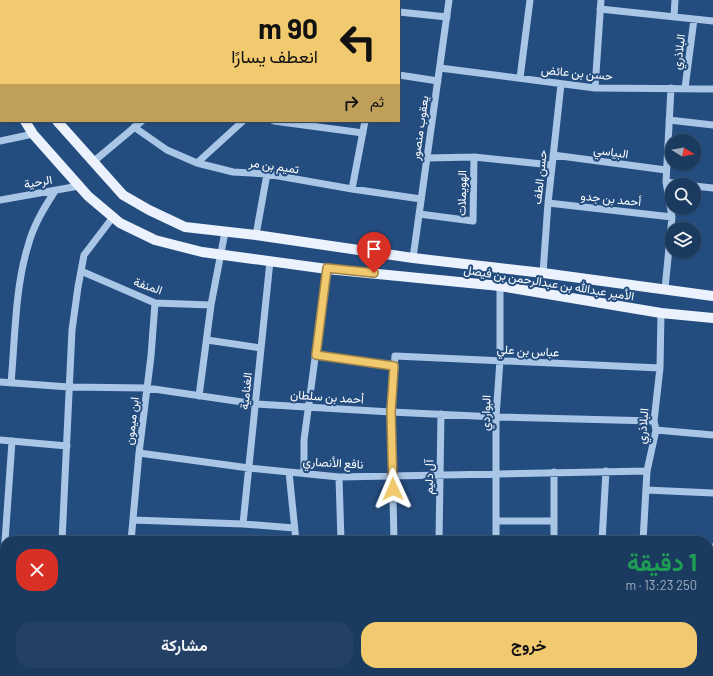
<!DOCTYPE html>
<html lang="ar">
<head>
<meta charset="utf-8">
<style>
  :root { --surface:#1b3a5f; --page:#244165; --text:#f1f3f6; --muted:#a0adbd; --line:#395474; --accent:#f1c96e }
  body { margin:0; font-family:Barlow,Vazirmatn,sans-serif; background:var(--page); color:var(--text); direction:rtl; height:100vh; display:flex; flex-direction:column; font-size:15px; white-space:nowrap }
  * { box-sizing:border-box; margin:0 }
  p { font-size:13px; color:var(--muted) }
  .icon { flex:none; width:22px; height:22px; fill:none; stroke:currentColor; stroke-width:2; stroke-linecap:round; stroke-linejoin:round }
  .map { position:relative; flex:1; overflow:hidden; direction:ltr }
  .panel { position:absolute; left:0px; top:536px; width:713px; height:140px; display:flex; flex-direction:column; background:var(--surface); border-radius:16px 16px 0 0; box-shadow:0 1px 3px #0004,0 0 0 1px var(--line); direction:rtl }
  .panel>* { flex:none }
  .hud { position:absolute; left:0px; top:0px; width:400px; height:122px; box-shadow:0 1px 3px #0004,0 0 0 1px var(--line); direction:rtl; background:#f1c96e; color:#111; overflow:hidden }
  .needle { width:26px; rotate:101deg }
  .controls { position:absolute; left:665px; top:134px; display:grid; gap:8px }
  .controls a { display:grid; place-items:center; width:36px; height:36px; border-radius:50%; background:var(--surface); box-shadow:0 1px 3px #0004,0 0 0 1px var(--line); font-size:20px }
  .pin { position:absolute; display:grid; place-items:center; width:34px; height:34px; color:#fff; margin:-41px -17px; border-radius:50% 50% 50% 0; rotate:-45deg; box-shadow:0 0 4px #0007 }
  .pin .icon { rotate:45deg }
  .me { position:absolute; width:44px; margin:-22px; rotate:359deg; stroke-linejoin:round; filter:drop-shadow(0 0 3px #0008) }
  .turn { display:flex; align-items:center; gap:14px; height:84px; padding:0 16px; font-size:18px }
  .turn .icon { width:52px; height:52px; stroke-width:2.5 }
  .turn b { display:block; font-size:28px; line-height:34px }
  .then { display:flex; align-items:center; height:38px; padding:0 16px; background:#0003; gap:8px; font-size:15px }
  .round { display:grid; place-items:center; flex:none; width:42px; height:42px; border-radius:16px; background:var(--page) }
  .overview { display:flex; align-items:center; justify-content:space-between; height:68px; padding:0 16px }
  h1 { font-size:24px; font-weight:700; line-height:30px; color:#1e9e55 }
  .cta { display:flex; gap:8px; margin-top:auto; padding:8px 16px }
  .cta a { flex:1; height:46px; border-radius:16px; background:var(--accent); color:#111; font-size:16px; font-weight:700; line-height:46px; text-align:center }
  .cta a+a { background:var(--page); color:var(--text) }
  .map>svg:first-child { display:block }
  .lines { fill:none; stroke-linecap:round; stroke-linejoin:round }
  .minor { stroke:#aac6e6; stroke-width:7 }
  .major { stroke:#ebf2fd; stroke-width:10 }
  .route-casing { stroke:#9d8348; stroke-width:10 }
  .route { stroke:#f1c96e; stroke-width:7 }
  .labels { text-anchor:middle; stroke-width:4; stroke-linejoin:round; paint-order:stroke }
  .street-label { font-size:12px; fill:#fff; stroke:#244d7f }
</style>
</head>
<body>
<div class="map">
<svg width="713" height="676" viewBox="0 0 713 676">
  <rect width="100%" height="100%" fill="#244d7f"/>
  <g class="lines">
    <path class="minor" d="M112,0V1
      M175,0V1
      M296,0L305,1
      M385,1V0
      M600,9L713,21
      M399,12L447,17
      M674,17L675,0
      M440,68L595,88L713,89
      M399,75L438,81
      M520,78L530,0
      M595,88L601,0
      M685,88L694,19
      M669,120L713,125
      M274,121L363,133
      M134,127L167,150L197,163L233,172L267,174L352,189L421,199
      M0,141L33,134
      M553,155L666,170
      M474,157L552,165
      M93,162L142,121
      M197,163L243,121
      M666,182L688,185
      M694,186L713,188
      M352,189L365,121
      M0,200L79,186
      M548,203L672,217
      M419,214L473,221L474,157L427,158
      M256,235L267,174
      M413,258L449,0
      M81,271L155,303L211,305
      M543,273L548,203L561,84
      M665,289L672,217L666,182L671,88
      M207,340L261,348
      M316,355L394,366
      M0,382L69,387L147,388L256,404L391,412L496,417L654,421
      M11,383C15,340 15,287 28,246C33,226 44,208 55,191
      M199,396L211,305L225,232
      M656,430L713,435
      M0,440L67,446
      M139,453L249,468L339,477L647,471
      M289,472L296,541
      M304,473V440L327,269
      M339,477L341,541
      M646,490L713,493
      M133,520L243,524L294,528
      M496,521H554
      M243,524L270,261
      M62,541L72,330L78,287L84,255L113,217
      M131,541L139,453L151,356L155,303
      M394,541L391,412L395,356L660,368
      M439,541L441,414
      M496,541V417L500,360V286
      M554,541V472
      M602,541L606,471
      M643,541L647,471L656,430L654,421L660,368L661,313
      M708,547H713
      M3,570L12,441
      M708,611L713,599
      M0,641H5
      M708,657H713
      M396,671V676
      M497,671V676
      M691,671V676
      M39,676V671
      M163,676V671
      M221,676V671
      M436,676V671
      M553,676V671
      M634,676L635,671"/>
    <path class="major" d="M0,25L1,27
      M0,80L1,82
      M0,91L1,92
      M25,121L33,134L88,196L120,223L155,240L202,252L327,269L500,286L661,313L713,318
      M57,121L123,195L149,210L185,227L256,235L413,258L543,273L713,296"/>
  </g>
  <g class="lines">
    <g class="route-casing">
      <path id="route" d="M374,273L327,268L316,355L394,366L391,412L393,489"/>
    </g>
    <use href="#route" class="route"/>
  </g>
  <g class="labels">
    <g class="street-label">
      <text transform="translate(679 52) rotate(-82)" y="4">البلاذري</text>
      <text transform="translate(577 73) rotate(5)" y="4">حسن بن عائض</text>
      <text transform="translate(420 128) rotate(-82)" y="4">يعقوب منصور</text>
      <text transform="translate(611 152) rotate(8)" y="4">البياسي</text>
      <text transform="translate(274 166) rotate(8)" y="4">تميم بن مر</text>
      <text transform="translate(540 177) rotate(-84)" y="4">حسن الطف</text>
      <text transform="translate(38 182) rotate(-10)" y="4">الرحية</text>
      <text transform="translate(462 193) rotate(-89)" y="4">الهويملات</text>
      <text transform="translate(611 199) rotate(6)" y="4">أحمد بن جدو</text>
      <text transform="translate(549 283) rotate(9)" y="4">الأمير عبدالله بن عبدالرحمن بن فيصل</text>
      <text transform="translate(148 286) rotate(19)" y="4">المنفة</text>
      <text transform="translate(528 351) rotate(3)" y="4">عباس بن علي</text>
      <text transform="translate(246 391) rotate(-84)" y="4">الغنامية</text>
      <text transform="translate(327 397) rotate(4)" y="4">أحمد بن سلطان</text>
      <text transform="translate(486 413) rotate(-88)" y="4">البواردي</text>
      <text transform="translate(132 421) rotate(-83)" y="4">ابن ميمون</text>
      <text transform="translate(643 426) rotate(-85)" y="4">البلاذري</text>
      <text transform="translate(333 463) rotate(3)" y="4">نافع الأنصاري</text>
      <text transform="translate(429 477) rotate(-89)" y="4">آل دليم</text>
    </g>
  </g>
</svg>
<div class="controls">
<a><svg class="needle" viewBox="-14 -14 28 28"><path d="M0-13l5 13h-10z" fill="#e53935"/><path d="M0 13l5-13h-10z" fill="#a0adbd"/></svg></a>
<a><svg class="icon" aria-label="search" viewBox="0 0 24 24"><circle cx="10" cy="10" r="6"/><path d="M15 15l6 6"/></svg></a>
<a><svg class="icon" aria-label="layers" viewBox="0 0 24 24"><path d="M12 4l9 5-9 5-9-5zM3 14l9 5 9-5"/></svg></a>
</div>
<div class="pin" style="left:374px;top:273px;background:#d93025"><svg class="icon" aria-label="arrive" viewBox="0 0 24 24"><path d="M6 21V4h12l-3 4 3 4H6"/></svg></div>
<svg class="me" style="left:393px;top:489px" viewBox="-20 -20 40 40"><path d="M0-17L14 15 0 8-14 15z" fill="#f1c96e" stroke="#fff" stroke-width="4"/></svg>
<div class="hud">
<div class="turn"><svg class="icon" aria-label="left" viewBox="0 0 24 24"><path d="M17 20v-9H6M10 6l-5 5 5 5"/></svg><div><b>90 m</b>انعطف يسارًا</div></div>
<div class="then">ثم<svg class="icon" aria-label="right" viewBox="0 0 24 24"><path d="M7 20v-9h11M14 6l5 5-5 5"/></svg></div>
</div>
<section class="panel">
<div class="overview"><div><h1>1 دقيقة</h1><p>250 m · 13:23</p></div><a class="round" style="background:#d93025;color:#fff"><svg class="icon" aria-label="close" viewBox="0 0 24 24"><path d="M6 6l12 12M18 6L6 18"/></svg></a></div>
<div class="cta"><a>خروج</a><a>مشاركة</a></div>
</section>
</div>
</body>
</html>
